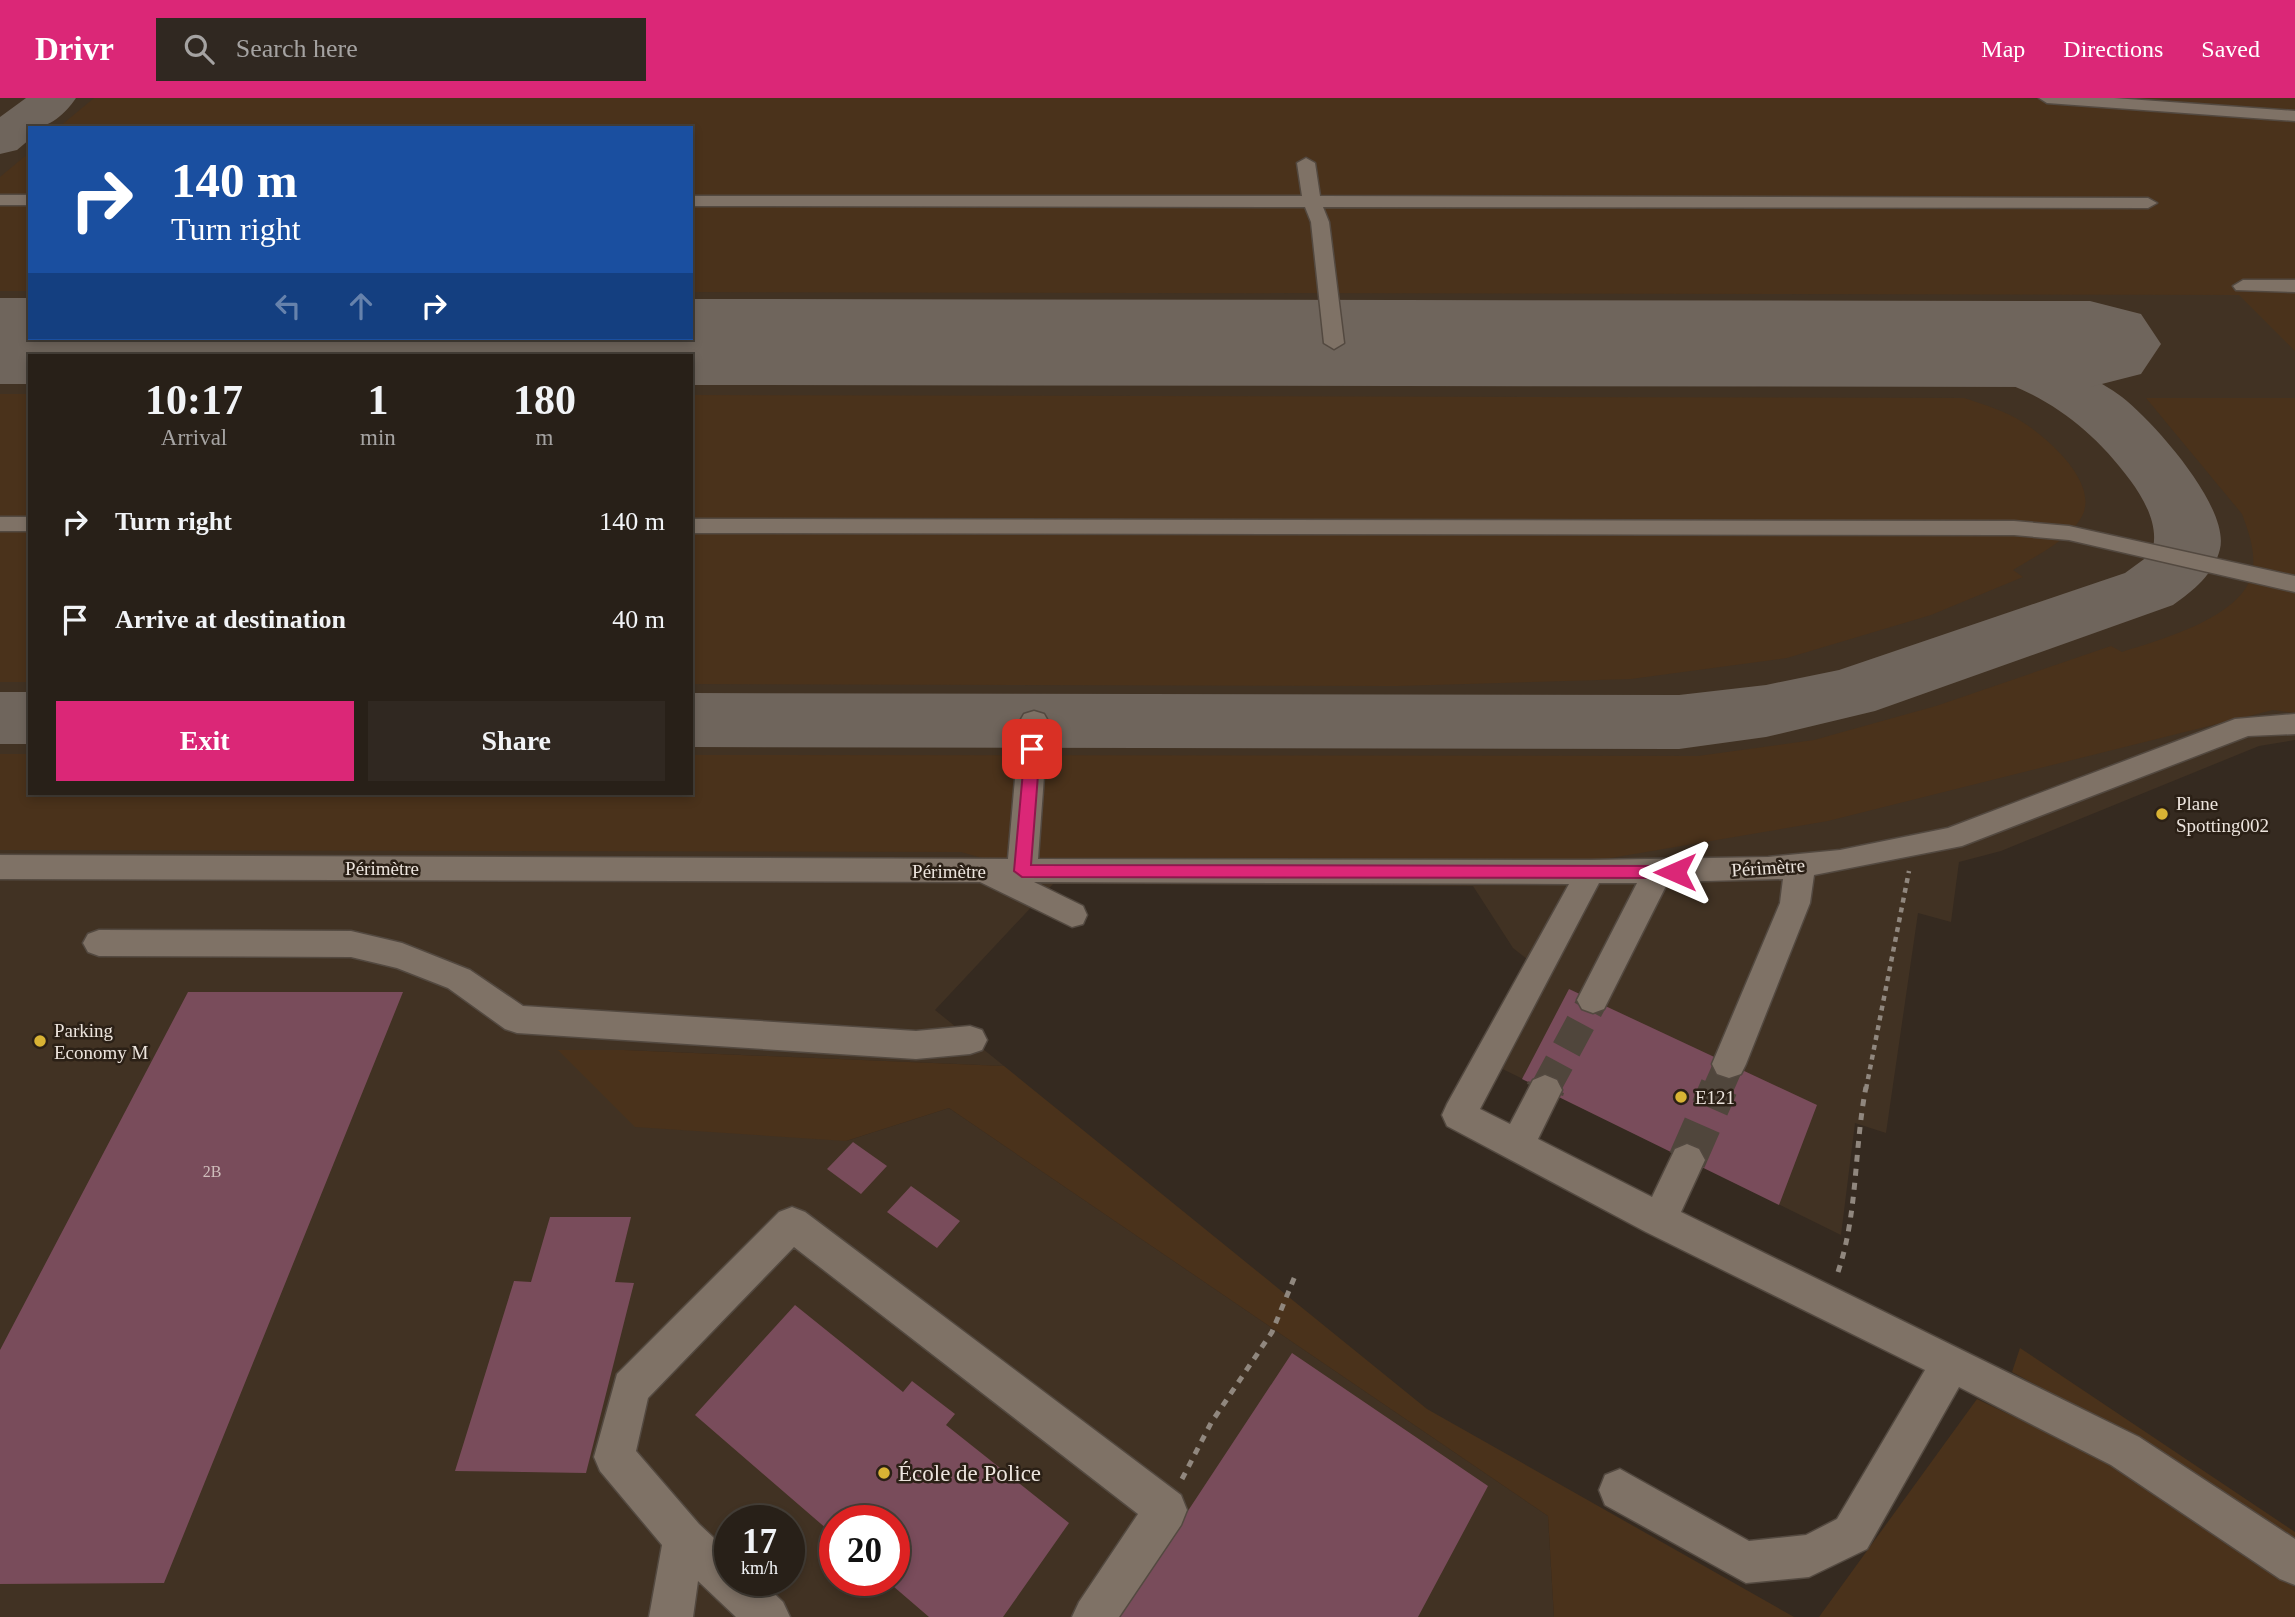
<!DOCTYPE html>
<html lang="en">
<head>
<meta charset="utf-8">
<style>
  :root { --surface:#282018; --page:#302821; --text:#f1f3f6; --muted:#a5a3a2; --line:#443e37; --accent:#db2777 }
  body { margin:0; font-family:"Times New Roman",serif; background:var(--page); color:var(--text); height:100vh; display:flex; flex-direction:column; font-size:26px; white-space:nowrap }
  * { box-sizing:border-box; margin:0 }
  p { font-size:23px; color:var(--muted) }
  .icon { flex:none; width:38px; height:38px; fill:none; stroke:currentColor; stroke-width:2; stroke-linecap:round; stroke-linejoin:round }
  .map { position:relative; flex:1; overflow:hidden }
  .drawer { position:absolute; left:28px; top:256px; width:665px; height:441px; display:flex; flex-direction:column; background:var(--surface); border-radius:0px; box-shadow:0 4px 10px #0003,0 0 0 2px var(--line) }
  .drawer>* { flex:none }
  .banner { position:absolute; left:28px; top:28px; width:665px; height:214px; border-radius:0px; box-shadow:0 4px 10px #0003,0 0 0 2px var(--line); background:#1a4fa0; color:#fff; overflow:hidden }
  .speed { position:absolute; left:714px; top:1407px; display:flex; gap:14px; font-size:35px; font-weight:700; text-align:center }
  .speed>* { display:grid; place-content:center; width:91px; height:91px; border-radius:50%; background:var(--surface); box-shadow:0 4px 10px #0003,0 0 0 2px var(--line); line-height:1 }
  .speed small { font-size:18px; font-weight:400 }
  .speed .limit { border:10px solid #d22; background:#fff; color:#111 }
  .pin { position:absolute; display:grid; place-items:center; width:60px; height:60px; color:#fff; margin:-30px; border-radius:14px; box-shadow:0 4px 10px #0006 }
  .me { position:absolute; width:77px; margin:-38px; rotate:270deg; stroke-linejoin:round; filter:drop-shadow(0 0 5px #0008) }
  .turn { display:flex; align-items:center; gap:24px; height:147px; padding:0 28px; font-size:32px }
  .turn .icon { width:91px; height:91px; stroke-width:2.5 }
  .turn b { display:block; font-size:49px; line-height:60px }
  .lanes { display:flex; align-items:center; height:66px; padding:0 28px; background:#0003; justify-content:center; gap:35px; direction:ltr }
  .lanes .off { opacity:.35 }
  .eta { display:flex; justify-content:space-evenly; align-items:center; height:119px; text-align:center }
  .eta b { font-size:42px; font-weight:600; line-height:49px }
  .button { display:flex; gap:14px; margin-top:auto; padding:14px 28px }
  .button a { flex:1; height:80px; border-radius:0px; background:var(--accent); color:#fff; font-size:28px; font-weight:600; line-height:80px; text-align:center }
  .button a+a { background:var(--page); color:var(--text) }
  ul { padding:0; list-style:none }
  li { display:flex; align-items:center; gap:21px; height:98px; padding:0 28px }
  li div { flex:1 }
  li b { display:block; font-size:26px }
  li em { font-style:normal }
  header { display:flex; align-items:center; gap:42px; box-sizing:border-box; height:98px; padding:0 35px; background:var(--accent); color:#fff }
  header strong { font-size:33px }
  nav { display:flex; gap:38px; margin-inline-start:auto; font-size:24px }
  .search { width:490px; height:63px; background:var(--page); display:flex; align-items:center; gap:18px; box-sizing:border-box; padding:0 24px; border-radius:0px; color:var(--muted); font-size:26px }
  .map>svg:first-child { display:block }
  .built { fill:#413223; fill-rule:evenodd }
  .green { fill:#4a321b }
  .lines { fill:none; stroke-linecap:round; stroke-linejoin:round }
  .taxiway { fill:#6f655c; fill-rule:evenodd }
  .runway { fill:#6f655c; fill-rule:evenodd }
  .building { fill:#794c5b }
  .minor-tunnel-far1 { stroke:#50463c; stroke-width:30; stroke-dasharray:30 15; stroke-linecap:butt }
  .minor-tunnel { stroke:#50463c; stroke-width:38; stroke-dasharray:38 19; stroke-linecap:butt }
  .minor-casing { stroke:#534940; stroke-width:3 }
  .path-far1 { stroke:#90877e; stroke-width:4.5; stroke-dasharray:5 5; stroke-linecap:butt }
  .path { stroke:#90877e; stroke-width:5; stroke-dasharray:7 7; stroke-linecap:butt }
  .minor { fill:#7f7266; fill-rule:evenodd }
  .route { fill:#db2777; stroke:#8e194d; stroke-width:2 }
  .poi-dot { fill:#d9b334; stroke:#2b2016; stroke-width:2.5 }
  .labels { text-anchor:middle; stroke-width:5; stroke-linejoin:round; paint-order:stroke }
  .number-label { font-size:16px; fill:#cfbebc }
  .poi-label { font-size:19px; fill:#ece4dd; stroke:#2b2016; text-anchor:start }
  .street-label { font-size:19px; fill:#ece4dd; stroke:#2b2016 }
  .near-poi-label { font-size:23px; fill:#ece4dd; stroke:#2b2016; text-anchor:start }
</style>
</head>
<body>
<header>
<strong>Drivr</strong>
<div class="search"><svg class="icon" aria-label="search" viewBox="0 0 24 24"><circle cx="10" cy="10" r="6"/><path d="M15 15l6 6"/></svg>Search here</div>
<nav><a>Map</a><a>Directions</a><a>Saved</a></nav>
</header>
<div class="map">
<svg width="2295" height="1519" viewBox="0 0 2295 1519">
  <rect width="100%" height="100%" fill="#352a20"/>
  <path class="built" d="M0,0H2127L2295,13V642L2259,648L2001,753L1959,764L1951,824L1918,815L1886,1035L1855,1025L1841,1137L1474,957L1527,861L1513,850L1473,788L1053,786L935,912L1004,968L624,952H559L846,1043L949,1010L1548,1418L1554,1519H0ZM30,30H691V240H30ZM30,257H691V695H30ZM730,1423H789V1482H730ZM835,1423H894V1482H835Z"/>
  <path class="green" d="M94,0H2024L2295,20V253L2239,197L691,194V30H58Z
    M2127,0H2295V13Z
    M30,54V193H0V79Z
    M0,296H30V584H0Z
    M691,297L1964,300C1985,307 2006,313 2024,325C2049,341 2101,387 2081,420C2066,444 2037,457 2013,472L2023,479L1931,517L1787,560L1631,581L1397,588L691,586Z
    M2146,300H2295V615L2273,612L1828,723L1587,764L993,763L961,754L0,752V656H30V695H691V657L1698,658L1814,642L1936,608L2111,548L2122,554C2159,542 2250,518 2253,469C2255,451 2248,432 2242,416Z
    M558,952H624L1004,968L1427,1311L1794,1519H1554L1548,1418L949,1010L846,1043L635,1029Z
    M2020,1250L2295,1434V1446L2121,1333L2012,1274Z
    M1977,1301L2104,1362L2295,1489V1519H1819Z"/>
  <g class="lines">
    <path class="taxiway" d="M26,0H76C65,16 50,30 30,30V41L17,52L0,56V19Z
      M1842,229C1912,231 1980,236 2046,260C2073,270 2099,282 2122,299C2153,323 2230,409 2220,451C2214,476 2193,493 2173,507L1875,613L1766,639L1679,651L691,649V595L1679,597L1766,587L1839,572L2125,475L2151,456C2161,431 2145,402 2130,382C2079,313 2014,276 1928,267C1893,264 1856,267 1822,258L1814,246L1822,234Z
      M0,594H30V646H0Z"/>
    <path class="runway" d="M0,200H30V240H691V201L2090,203L2141,216L2161,246L2141,276L2090,289L691,287V257H30V286H0Z"/>
  </g>
  <path class="building" d="M1569,891L1817,1007L1779,1107L1522,981Z
    M188,894H403L164,1485L0,1486V1252Z
    M853,1044L887,1068L861,1096L827,1071Z
    M911,1088L960,1123L937,1150L887,1114Z
    M550,1119H631L615,1184L634,1185L586,1375L455,1373L514,1183L531,1184Z
    M795,1207L903,1294L912,1283L955,1316L946,1327L1069,1425L1003,1519H929L886,1482H894V1423H835V1438L695,1317Z
    M1292,1255L1488,1388L1418,1519H1118Z"/>
  <g class="lines">
    <path class="minor-tunnel-far1" d="M1545,991L1593,902
      M1718,991L1729,966"/>
    <path class="minor-tunnel" d="M1545,992L1546,989
      M1687,1062L1719,989"/>
    <g class="minor-casing">
      <path id="minor" d="M2039,0H2114L2295,13V23L2047,5Z
        M1306,60L1315,65L1320,98L2148,100L2157,105L2148,110L1323,109L1329,124L1344,245L1334,251L1324,245L1311,124L1305,109L691,108V98H1302L1297,65Z
        M0,97H30V107H0Z
        M2243,182H2295V194L2236,192L2233,188Z
        M0,419H30V433H0Z
        M691,421L2014,423L2069,428L2295,478V494L2069,442L2014,437L691,435Z
        M1034,613L1044,616L1048,623L1038,761L1590,762L1768,759L1840,752L1948,730L2235,621L2295,616V636L2248,638L1962,748L1814,777L1810,805L1746,966L1741,976L1729,980L1717,976L1712,966L1780,805L1783,781L1668,784L1604,911L1593,915L1582,911L1577,902L1637,785H1599L1480,1011L1510,1026L1533,982L1545,977L1557,982L1562,992L1538,1041L1652,1099L1675,1051L1687,1046L1699,1051L1705,1062L1681,1114L2139,1339L2295,1441V1487L2280,1481L2111,1367L1959,1289L1867,1451L1809,1479L1746,1485L1605,1407L1599,1392L1605,1377L1620,1371L1749,1443L1806,1437L1837,1421L1925,1272L1646,1134L1447,1028L1442,1017L1447,1006L1569,786L1034,784L1083,808L1087,817L1083,826L1072,829L980,784L0,781V757L1008,761L1020,623L1024,616Z
        M99,832L351,833L402,845L470,872L523,908L916,933L970,928L982,932L987,942L982,952L970,956L916,961L517,935L505,931L448,890L397,870L351,859L99,858L88,854L83,845L88,836Z
        M792,1109L805,1114L1181,1397L1187,1412L1181,1427L1119,1519H1072L1079,1504L1138,1416L794,1149L648,1300L636,1353L699,1426L730,1455V1482H760L783,1504L790,1519H736L698,1483L693,1519H649L662,1447L600,1373L594,1359L617,1276L779,1114Z"/>
    </g>
    <path class="path-far1" d="M1866,991L1909,773"/>
    <path class="path" d="M1838,1174C1858,1115 1854,1050 1866,989
      M1182,1381L1211,1325L1272,1234L1295,1178"/>
    <use href="#minor" class="minor"/>
  </g>
  <path class="route" d="M1032,645L1040,651L1031,767L1675,768L1683,774L1675,780L1022,779L1014,773L1025,651Z"/>
  <g class="poi-dot">
    <circle cx="2162" cy="716" r="7"/>
    <circle cx="40" cy="943" r="7"/>
    <circle cx="1681" cy="999" r="7"/>
    <circle cx="884" cy="1375" r="7"/>
  </g>
  <g class="labels">
    <g class="number-label">
      <text x="212" y="1079">2B</text>
    </g>
    <g class="poi-label">
      <text x="2176" y="712">Plane<tspan x="2176" dy="22">Spotting002</tspan></text>
      <text x="54" y="939">Parking<tspan x="54" dy="22">Economy M</tspan></text>
      <text x="1695" y="1006">E121</text>
    </g>
    <g class="street-label">
      <text transform="translate(1768 769) rotate(-4)" y="7">Périmètre</text>
      <text x="382" y="777">Périmètre</text>
      <text x="949" y="780">Périmètre</text>
    </g>
    <g class="near-poi-label">
      <text x="898" y="1383">École de Police</text>
    </g>
  </g>
</svg>
<div class="speed"><div>17<small>km/h</small></div><div class="limit">20</div></div>
<div class="pin" style="left:1032px;top:651px;background:#d93025"><svg class="icon" aria-label="arrive" viewBox="0 0 24 24"><path d="M6 21V4h12l-3 4 3 4H6"/></svg></div>
<svg class="me" style="left:1675px;top:774px" viewBox="-20 -20 40 40"><path d="M0-17L14 15 0 8-14 15z" fill="#db2777" stroke="#fff" stroke-width="4"/></svg>
<div class="banner">
<div class="turn"><svg class="icon" aria-label="right" viewBox="0 0 24 24"><path d="M7 20v-9h11M14 6l5 5-5 5"/></svg><div><b>140 m</b>Turn right</div></div>
<div class="lanes"><svg class="icon off" aria-label="left" viewBox="0 0 24 24"><path d="M17 20v-9H6M10 6l-5 5 5 5"/></svg><svg class="icon off" aria-label="ahead" viewBox="0 0 24 24"><path d="M12 20V5M6 11l6-6 6 6"/></svg><svg class="icon" aria-label="right" viewBox="0 0 24 24"><path d="M7 20v-9h11M14 6l5 5-5 5"/></svg></div>
</div>
<section class="drawer">
<div class="eta">
<div><b>10:17</b><p>Arrival</p></div>
<div><b>1</b><p>min</p></div>
<div><b>180</b><p>m</p></div>
</div>
<ul>
<li><svg class="icon" aria-label="right" viewBox="0 0 24 24"><path d="M7 20v-9h11M14 6l5 5-5 5"/></svg><div><b>Turn right</b></div><em>140 m</em></li>
<li><svg class="icon" aria-label="arrive" viewBox="0 0 24 24"><path d="M6 21V4h12l-3 4 3 4H6"/></svg><div><b>Arrive at destination</b></div><em>40 m</em></li>
</ul>
<div class="button"><a>Exit</a><a>Share</a></div>
</section>
</div>
</body>
</html>
